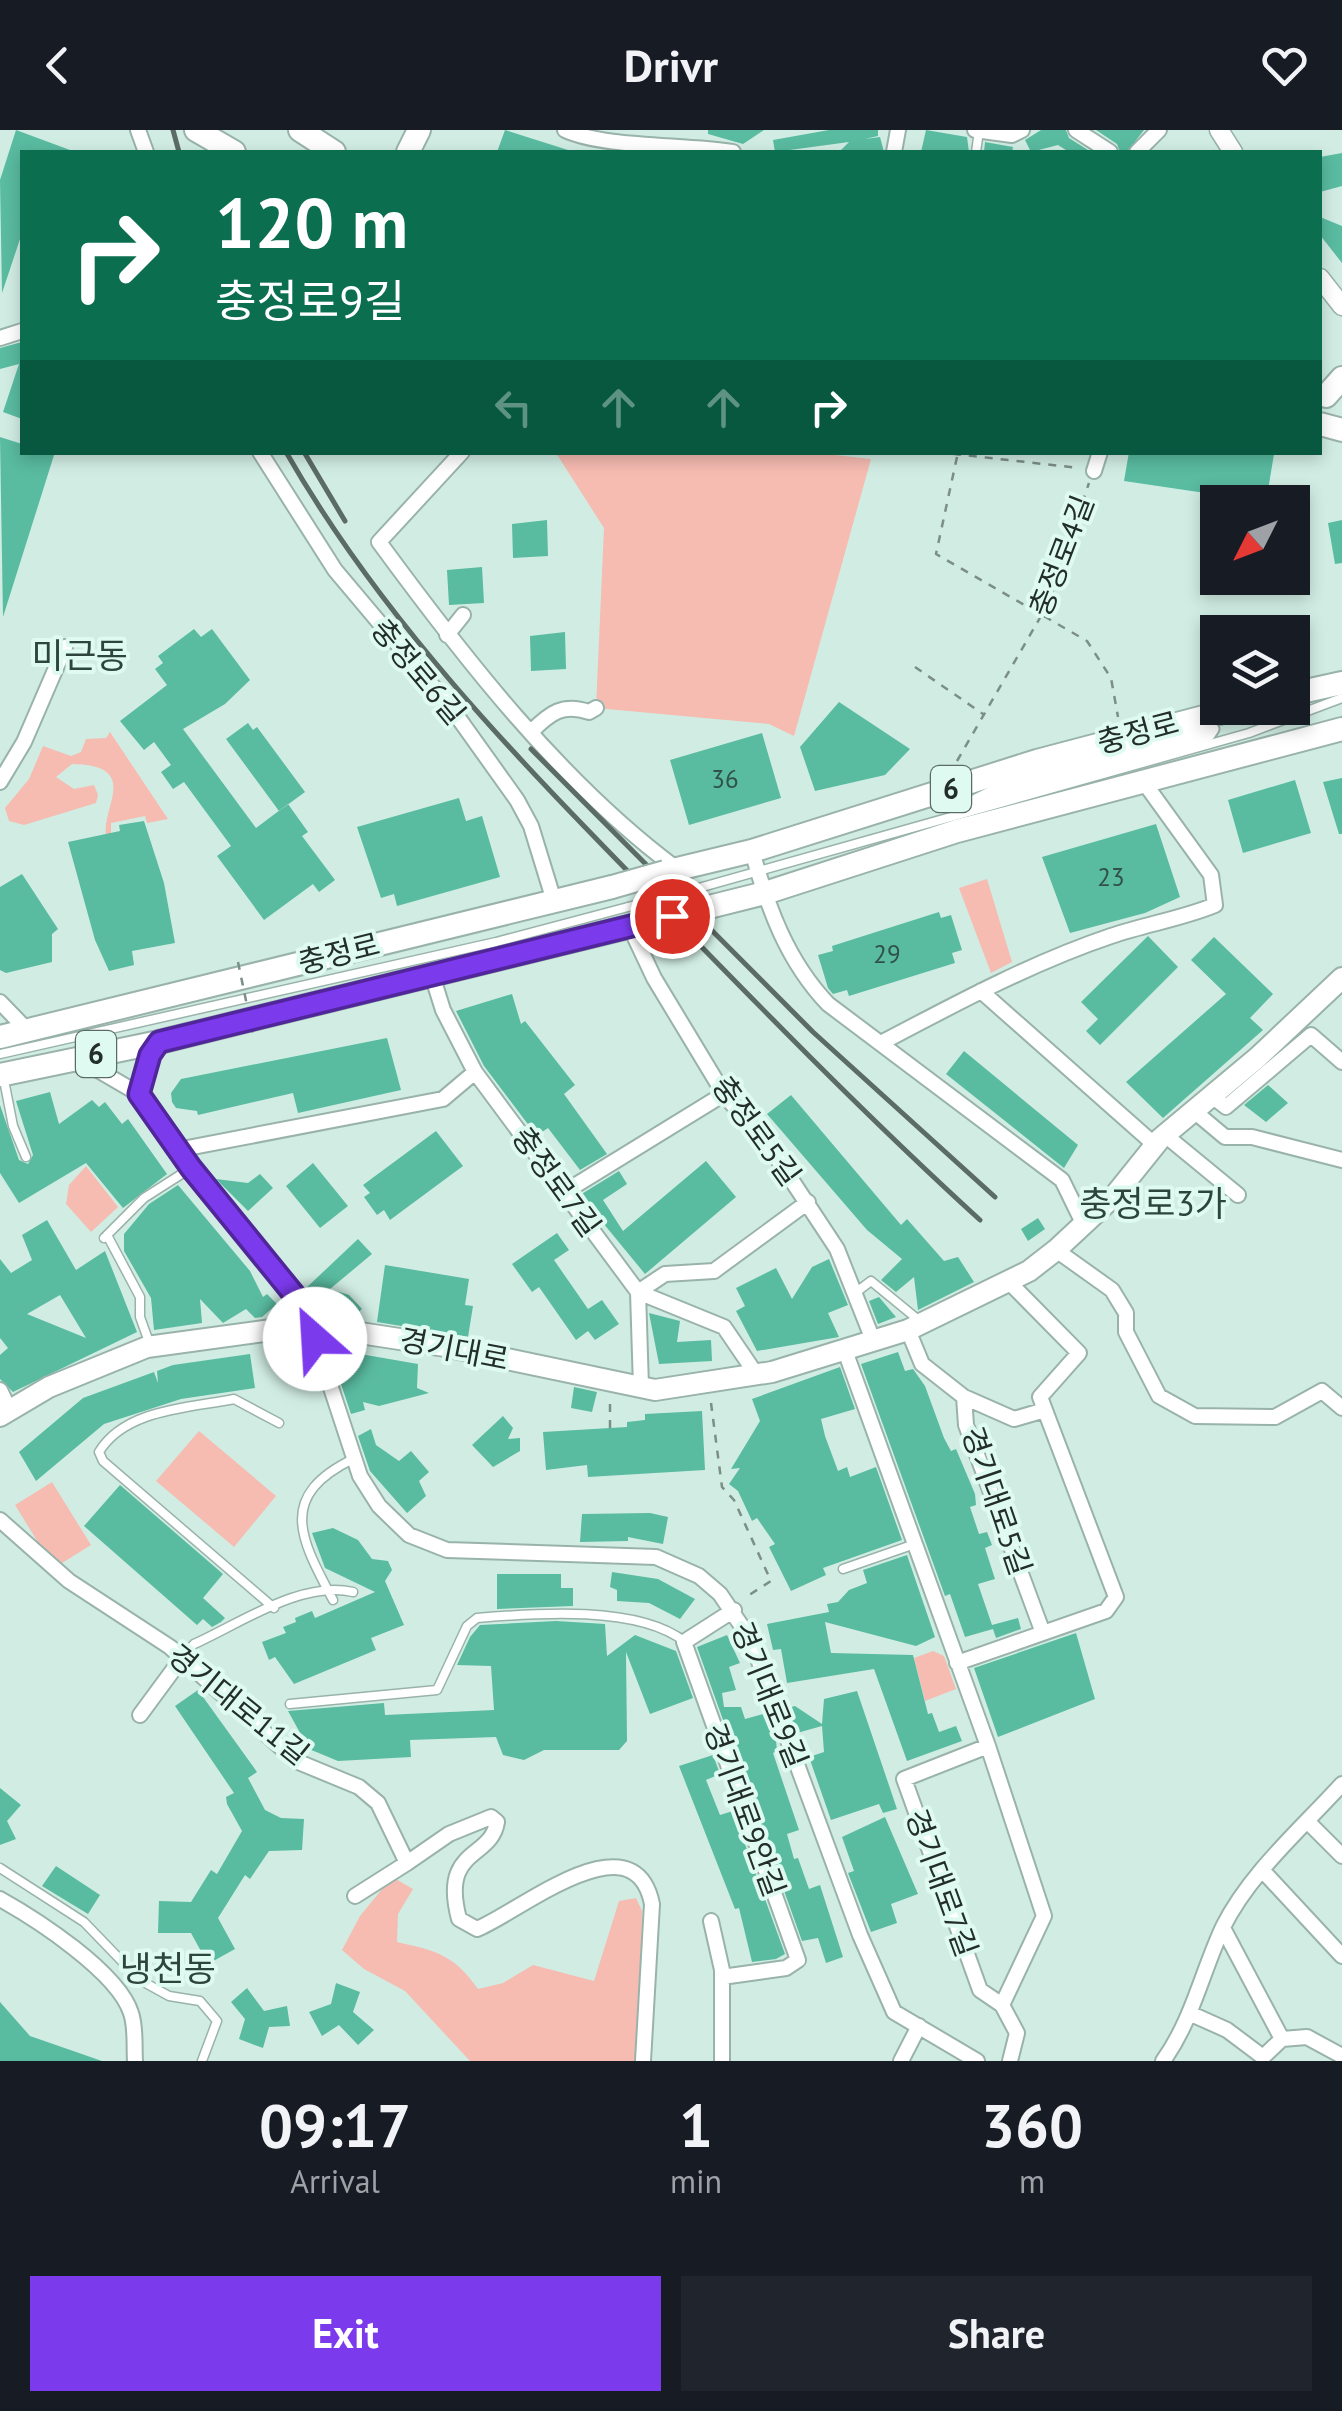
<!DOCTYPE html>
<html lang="en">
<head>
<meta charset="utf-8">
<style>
  :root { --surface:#171b24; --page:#20242c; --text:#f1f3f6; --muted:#9ea1a6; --accent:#7c3aed }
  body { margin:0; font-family:"PT Sans","Noto Sans KR",sans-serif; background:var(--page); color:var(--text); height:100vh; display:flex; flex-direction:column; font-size:38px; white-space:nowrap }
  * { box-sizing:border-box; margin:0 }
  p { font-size:32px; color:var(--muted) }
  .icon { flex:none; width:55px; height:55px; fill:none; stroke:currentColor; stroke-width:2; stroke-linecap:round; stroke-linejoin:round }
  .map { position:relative; height:1931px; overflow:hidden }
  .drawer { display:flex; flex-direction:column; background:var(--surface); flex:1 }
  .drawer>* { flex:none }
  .top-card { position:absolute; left:20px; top:20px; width:1302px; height:305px; border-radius:0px; box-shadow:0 5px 15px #0003; background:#0b6e4f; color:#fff; overflow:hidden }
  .needle { width:65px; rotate:228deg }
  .tools { position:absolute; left:1200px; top:355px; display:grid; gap:20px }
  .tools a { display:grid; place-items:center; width:110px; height:110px; border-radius:0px; background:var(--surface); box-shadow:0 5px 15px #0003; font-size:50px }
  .pin { position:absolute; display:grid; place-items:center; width:85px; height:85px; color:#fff; margin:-42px; border:5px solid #fff; border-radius:50%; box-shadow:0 2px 10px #0007 }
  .me { position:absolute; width:110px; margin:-55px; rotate:334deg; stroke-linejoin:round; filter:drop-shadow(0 0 8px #0008) }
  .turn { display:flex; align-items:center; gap:35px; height:210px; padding:0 30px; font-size:45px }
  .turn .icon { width:130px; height:130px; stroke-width:2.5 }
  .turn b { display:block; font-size:70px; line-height:85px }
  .lanes { display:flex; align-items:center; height:95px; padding:0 30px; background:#0003; justify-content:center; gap:50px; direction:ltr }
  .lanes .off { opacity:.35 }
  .eta { display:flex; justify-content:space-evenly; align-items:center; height:170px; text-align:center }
  .eta b { font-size:60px; font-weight:700; line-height:70px }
  .action { display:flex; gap:20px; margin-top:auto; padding:20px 30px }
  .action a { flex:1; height:115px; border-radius:0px; background:var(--accent); color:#fff; font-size:40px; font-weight:700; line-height:115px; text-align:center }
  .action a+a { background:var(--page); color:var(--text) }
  header { display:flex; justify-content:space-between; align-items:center; height:130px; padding:0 30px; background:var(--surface); font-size:45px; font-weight:700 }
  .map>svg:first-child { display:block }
  .green { fill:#f6bbb1 }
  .building { fill:#59bba0; fill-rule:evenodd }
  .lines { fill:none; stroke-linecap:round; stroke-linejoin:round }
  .service-casing { stroke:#99b3aa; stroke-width:11 }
  .pedestrian-casing { stroke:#99b3aa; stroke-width:15 }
  .minor-casing { stroke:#99b3aa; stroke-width:18 }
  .tertiary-casing { stroke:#99b3aa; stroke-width:21 }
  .secondary-casing { stroke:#99b3aa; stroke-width:24 }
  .primary-casing { stroke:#99b3aa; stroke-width:26 }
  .path { stroke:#7b8e87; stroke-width:2.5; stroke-dasharray:8 8; stroke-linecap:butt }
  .service { stroke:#fff; stroke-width:8 }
  .pedestrian { stroke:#fff; stroke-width:11 }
  .minor { stroke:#fff; stroke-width:14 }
  .tertiary { stroke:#fff; stroke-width:18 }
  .secondary { stroke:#fff; stroke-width:20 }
  .primary { stroke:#fff; stroke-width:22 }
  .rail { stroke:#5b6b65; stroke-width:5 }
  .service-bridge-casing { stroke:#99b3aa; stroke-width:11; stroke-linecap:butt }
  .primary-bridge-casing { stroke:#99b3aa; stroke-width:26; stroke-linecap:butt }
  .path-bridge { stroke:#7b8e87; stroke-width:2.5; stroke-dasharray:8 8; stroke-linecap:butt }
  .service-bridge { stroke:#fff; stroke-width:8 }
  .primary-bridge { stroke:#fff; stroke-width:22 }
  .route-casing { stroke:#51269a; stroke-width:25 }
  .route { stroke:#7c3aed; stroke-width:18 }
  .labels { text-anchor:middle; stroke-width:8; stroke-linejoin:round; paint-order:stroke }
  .number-label { font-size:25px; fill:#305148 }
  .shield { fill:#defaf1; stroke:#5b6b66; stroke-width:2.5 }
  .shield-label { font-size:28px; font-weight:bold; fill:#232e2a }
  .street-label { font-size:30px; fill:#232e2a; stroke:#defaf1 }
  .quarter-label { font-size:35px; fill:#2e453d; stroke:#defaf1 }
</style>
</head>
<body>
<header><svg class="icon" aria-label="back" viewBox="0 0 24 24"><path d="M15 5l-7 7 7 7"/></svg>Drivr<svg class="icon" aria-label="heart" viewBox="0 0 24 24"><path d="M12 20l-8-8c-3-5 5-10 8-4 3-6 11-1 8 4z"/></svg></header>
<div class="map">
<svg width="1342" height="1931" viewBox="0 0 1342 1931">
  <rect width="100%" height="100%" fill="#d1ede3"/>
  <path class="green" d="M808,322L871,329L794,606L769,594L596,578L604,398L556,323Z
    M110,602L168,689L147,693L145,686L111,693V705H106C101,678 142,635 72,634L56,647L74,659L94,655L98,665L96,673L24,695L9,691L5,678L29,649L43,616L71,626L81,622L86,609L106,608Z
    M987,749L1012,832L991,843L959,758Z
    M86,1036L118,1077L91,1102L66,1074L69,1055Z
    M199,1301L276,1366L234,1417L156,1351Z
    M52,1352L91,1415L54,1438L15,1375Z
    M933,1521L944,1526L956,1559L925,1571L914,1528Z
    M392,1747L413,1759L398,1784L397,1812C437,1821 454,1825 478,1859L503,1853L533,1835L594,1851L619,1771L636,1768L642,1781L639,1931H470L405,1861L364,1839L342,1820L360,1786Z"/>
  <path class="building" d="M16,0L70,20L22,22V103L2,163L0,50Z
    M505,0L568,20L567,22H497Z
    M708,0H764L743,14L708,4Z
    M829,0H878V6L865,9L880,7L884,22H839L849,12L775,22L773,10Z
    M926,0L967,7L969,22H921Z
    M1041,0H1066L1069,8L1091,22H1069L1058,15L1031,22L1025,10Z
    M1096,0H1144L1127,22H1120L1117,14Z
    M985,12L1013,17L1012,22H984Z
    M1342,23V56L1320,62V27Z
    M1320,87L1342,96V133L1320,105Z
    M22,212V289L3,282L19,234L0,239V218Z
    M0,307L22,314V322H55L3,487Z
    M1129,322L1274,324L1266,372L1124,351Z
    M547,390L548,426L513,428L512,394Z
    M1342,390V433L1335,434L1328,393Z
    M482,437L484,473L449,475L447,440Z
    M194,499L201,507L212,499L250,550L225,574L183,599L256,698L288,674L308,702L302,706L335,750L319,762L313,754L264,790L217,726L231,716L184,652L173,659L161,642L171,635L154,612L144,620L120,591L167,555L155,539L163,533L158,526Z
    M565,502L566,539L531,541L530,506Z
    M839,572L910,619L885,645L815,661L800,617Z
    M248,593L253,600L257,597L305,662L279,681L226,609Z
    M762,603L781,668L689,695L670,630Z
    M1342,648V704H1339L1323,652Z
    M1295,650L1311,703L1243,723L1228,670Z
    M459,668L466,691L482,686L500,747L397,776L394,764L381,768L357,697Z
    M144,691L164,753L175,813L132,821L134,835L109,841L95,810L68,712L120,701L119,695Z
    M1156,694L1180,767L1145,783L1070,803L1042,727Z
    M22,744L58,799L52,804V832L6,843L0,840V757Z
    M939,782L941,788L951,785L962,820L952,823L955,833L849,866L847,860L833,864L828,858L818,825L833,821L832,816Z
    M1148,806L1178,837L1100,915L1086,901L1098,889L1081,872Z
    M1214,807L1273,864L1250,888L1263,900L1163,988L1126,952L1226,864L1191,830Z
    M512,864L521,894L525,891L575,955L564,964L607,1024L580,1040L548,998L539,1004L527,993L484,936L456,881Z
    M387,908L401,960L298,983L293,963L198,985L197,981L176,978L172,972L171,963L181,949Z
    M964,921L1078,1015L1064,1038L946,944Z
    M1268,955L1288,973L1266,992L1244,975Z
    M50,962L59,994L92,970L99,977L105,972L122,994L128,989L167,1044L123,1078L86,1033L19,1073L0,1043V975L19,1030L28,1034L33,1025L16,971Z
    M791,965L901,1095L907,1089L944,1131L958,1127L974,1152L918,1180L914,1147L896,1162L881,1150L902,1129L867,1100L767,984Z
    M436,1001L463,1036L390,1090L384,1080L377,1085L364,1067L370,1063L363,1055Z
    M706,1031L736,1067L645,1144L580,1065L619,1041L627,1054L603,1070L623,1101Z
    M313,1033L348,1076L320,1098L286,1056Z
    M260,1044L273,1058L248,1081L216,1049L248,1053Z
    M178,1055L250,1141L263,1167L267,1164L277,1174L262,1187L255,1188L246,1179L223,1193L200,1169L202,1193L154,1200L151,1168L124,1121V1104L149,1074Z
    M1038,1088L1045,1099L1028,1111L1021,1099Z
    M47,1090L76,1140L105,1121L137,1202L13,1262L0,1249V1225L8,1218L0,1208V1129L11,1143L32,1130L22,1105ZM60,1165L86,1208L27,1184Z
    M557,1103L569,1120L554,1130L588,1179L602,1170L619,1194L595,1210L588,1201L576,1210L539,1157L532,1162L512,1134Z
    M358,1109L372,1124L330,1159L349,1165L362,1179L354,1186L338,1184L326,1172L320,1177L315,1171L312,1174L304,1160Z
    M829,1129L848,1175L828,1183L839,1207L757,1221L736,1181L745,1176L736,1158L776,1138L792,1169L812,1137Z
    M385,1135L469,1149L465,1175L473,1176L468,1207L377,1192Z
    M879,1167L896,1187L878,1194L869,1171Z
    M649,1183L680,1191L677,1212L711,1210L712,1231L659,1234Z
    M343,1221L418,1234L417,1258L429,1263L379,1276L363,1272L365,1280L351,1284L331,1224Z
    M898,1222L905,1241L913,1239L925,1256L944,1308L951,1321L956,1319L975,1364L976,1375L970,1377L979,1404L987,1402L992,1415L985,1418L995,1449L978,1454L992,1495L1018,1488L1021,1499L996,1508L993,1499L965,1507L950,1464L945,1466L861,1234Z
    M250,1224L255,1258L181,1269L104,1294L36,1351L19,1322L83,1268L154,1242L158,1253L157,1241L173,1235Z
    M840,1237L855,1279L821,1289L825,1306L838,1341L847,1337L850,1347L876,1337L902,1410L823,1438L826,1445L791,1461L769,1417L775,1414L757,1388L752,1391L738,1361L729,1354L740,1338L731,1339L760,1291L752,1269Z
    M574,1257L597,1262L592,1282L571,1278Z
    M702,1281L705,1340L588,1347L587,1335L546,1340L543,1302L627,1297V1292L645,1290V1284Z
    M503,1286L513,1298L508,1309L520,1308V1321L493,1337L472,1315Z
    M371,1299L376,1315L399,1331L411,1321L429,1342L419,1351L426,1366L407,1383L370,1341L358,1306Z
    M120,1355L223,1444L203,1468L225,1488L221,1492L212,1497L203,1489L197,1495L84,1396Z
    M650,1383L668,1387L663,1414L628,1407V1411L580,1412L582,1384Z
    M333,1398L358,1410L372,1429L388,1431L392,1440L385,1451L404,1495L371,1508L376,1520L294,1554L275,1527L269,1530L262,1512L286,1503L283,1497L296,1492L295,1488L312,1481L315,1488L375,1462L325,1438L312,1403Z
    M907,1425L935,1507L916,1516L825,1492L831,1523L913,1525L928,1584L932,1583L939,1602L956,1596L962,1611L907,1631L874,1539L787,1553L781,1519L773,1520L767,1494L829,1482L827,1474L838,1472L849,1460L867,1453L863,1440Z
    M612,1442L658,1449L695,1469L680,1489L649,1473L617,1471V1460L610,1457Z
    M497,1444H561V1458H573V1476L497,1479Z
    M556,1491L605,1494L607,1526L635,1505L676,1521L693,1568L650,1584L626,1522L627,1611L619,1620H544L524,1630L503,1625L496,1607L410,1610L411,1627L338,1631L309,1619L288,1581L384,1573L385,1585L494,1580L491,1536L457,1535L470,1507L480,1495Z
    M1076,1503L1095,1569L998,1607L974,1538Z
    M727,1505L740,1533L729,1537L736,1560L722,1563L724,1577H741L745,1589L767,1583L776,1610L777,1621L773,1623L799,1700L787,1704L794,1729L798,1728L809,1759L820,1755L843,1827L826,1833L818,1808L802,1811L697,1517Z
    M198,1560L257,1642L248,1648L265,1680L281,1688L304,1689L302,1720L269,1721L250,1749L245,1745L218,1788L235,1819L208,1834L191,1803H158L159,1771L191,1772L211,1740L217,1744L242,1701L227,1674L226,1667L234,1663L175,1576Z
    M857,1561L897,1679L883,1683L879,1674L831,1690L809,1627L824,1622L822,1596L797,1603L787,1578L795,1576L822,1594L824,1569Z
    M713,1625L720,1644L706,1650L720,1685L733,1681L785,1824L776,1829L752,1832L739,1778L735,1779L679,1636Z
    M0,1658L21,1675L7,1691L16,1709L0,1715Z
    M885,1687L918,1764L891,1774L897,1793L871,1802L848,1743L854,1741L842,1707Z
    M56,1736L100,1765L88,1784L42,1756Z
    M336,1853L360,1862L353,1882L374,1900L358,1915L339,1895L322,1906L309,1882L331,1874Z
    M247,1858L264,1881L287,1876L290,1896L269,1897L263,1918L239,1909L245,1889L231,1872Z
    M0,1872L30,1906L102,1931H0Z"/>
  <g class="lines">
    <g class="service-casing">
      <path id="service" d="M976,22L979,1
        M688,761L1249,603L1342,568
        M0,924L496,812L628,777
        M4,950L13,996L26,1027
        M107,1105L140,1167V1187L149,1212
        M104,1108L144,1068L191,1038
        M855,1163L871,1151L921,1192
        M843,1439L912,1415
        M333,1470C302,1411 275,1367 353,1329
        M274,1478L103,1331L99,1322C125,1279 189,1278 234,1269L279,1293
        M182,1528L194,1514C241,1493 302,1450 353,1462
        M290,1574L437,1560L467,1496L477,1488C535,1483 639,1475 685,1512
        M0,1738L84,1792L140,1850L169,1866L200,1871L217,1891L202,1931"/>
    </g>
    <g class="pedestrian-casing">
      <path id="pedestrian" d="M1208,596L1213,599L1209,605L970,673L1020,648Z"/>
    </g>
    <g class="minor-casing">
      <path id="minor" d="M138,0L146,22
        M565,0C604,18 686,14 733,22
        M975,0L1012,5L1022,0
        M1076,0L1110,22
        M894,22L898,0
        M1137,22L1159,0
        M0,208L22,201
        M260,322L335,440L452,579L517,670L531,696L554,771
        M462,322L379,412C464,528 561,653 677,739
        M1094,341L1100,322
        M447,505L463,485
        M532,601C550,583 563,573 589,582L596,578
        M0,652L24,612L65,517
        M752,721C768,778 787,831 828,874L1062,1050L1083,1093
        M630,797L654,848L724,964L779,1031L837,1119L873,1210
        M432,845L443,880L475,942L638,1162L641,1257
        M981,861L1155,1015
        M0,872L27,900
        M881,913C955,874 1031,833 1111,806C1146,794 1181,789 1215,775L1211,745L1143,651
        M79,929L139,964L191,1038L296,1167L315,1209L360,1346L379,1376L409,1405L447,1420L656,1427L699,1446L720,1464L751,1510L860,1805L894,1882L977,1931
        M139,964L147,934L159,912
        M1212,966L1226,977L1311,905L1342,932
        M1194,981L1225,1007H1252L1342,1030
        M1165,1005L1238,1065
        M177,1020L443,969L475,942
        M563,1063L724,964
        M1056,1120L1112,1160L1126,1183V1202L1159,1266L1195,1286L1275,1287L1322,1261L1342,1278
        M638,1162L665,1144L714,1141L808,1072
        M638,1162L724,1197L756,1244
        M908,1200L922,1234L964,1267L966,1295L1043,1503
        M844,1218L988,1616L1044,1786L1002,1875L1017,1903L1010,1931
        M0,1260L9,1279
        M964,1267L1014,1289L1045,1280
        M0,1390L69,1451L170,1517L296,1631L359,1657L378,1673L407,1733L355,1766
        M957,1533L1106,1481L1116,1467L1040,1267L1079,1223L1008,1151
        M140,1585L182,1528
        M988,1616L904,1649L980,1860L1002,1875
        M1308,1692L1342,1726
        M407,1733L449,1704L491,1687L497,1692C491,1730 440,1717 459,1789L477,1799C518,1783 634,1685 652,1774L643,1931
        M1263,1741L1342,1826
        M0,1769C36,1789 118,1842 131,1883C136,1897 134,1916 135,1931
        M711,1791L722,1840V1931
        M1223,1798L1282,1909L1307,1907L1342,1926
        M722,1847L786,1838L798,1830L684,1512L734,1480
        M1189,1883L1227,1900L1263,1927L1282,1909
        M901,1931L919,1896
        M1163,1931C1192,1891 1202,1842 1223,1797C1250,1743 1301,1699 1342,1654"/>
    </g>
    <g class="tertiary-casing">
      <path id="tertiary" d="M1219,0L1233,22
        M1320,148L1342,176"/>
    </g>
    <g class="secondary-casing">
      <path id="secondary" d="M0,1286L49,1257L147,1217L308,1195L445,1216L655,1260L772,1242L908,1200L1029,1141L1056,1120L1115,1065L1160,1009L1257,928L1342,848"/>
    </g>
    <g class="primary-casing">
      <path id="primary" d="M196,0L234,22
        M300,0L334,22
        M408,22L419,0
        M1326,266L1342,248
        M1320,294L1342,300
        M1292,564L1342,553
        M665,742L752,721L1037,631L1238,578
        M697,780L765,763L957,701L1342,599
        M0,907L612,757
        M0,945L159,912L648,792"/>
    </g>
    <path class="path" d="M819,322H935
      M937,322L1079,338
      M957,327L936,424L1087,511L1111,548L1118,587
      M915,537L983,584
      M957,631L1048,474L1089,353
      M711,1273L722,1357L734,1370L771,1451L746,1467
      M610,1298V1272"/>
    <use href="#service" class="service"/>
    <use href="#pedestrian" class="pedestrian"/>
    <use href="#minor" class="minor"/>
    <use href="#tertiary" class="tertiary"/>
    <use href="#secondary" class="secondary"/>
    <use href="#primary" class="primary"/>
    <path class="rail" d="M173,0L179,22
      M286,322C382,490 517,628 651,765C759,876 866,986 980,1090
      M304,322L345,391
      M531,619L813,902L995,1067"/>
    <g class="service-bridge-casing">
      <path id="service-bridge" d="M628,777L688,761"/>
    </g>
    <g class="primary-bridge-casing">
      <path id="primary-bridge" d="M612,757L665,742
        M648,792L697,780"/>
    </g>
    <path class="path-bridge" d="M238,832L254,909"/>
    <use href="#service-bridge" class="service-bridge"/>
    <use href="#primary-bridge" class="primary-bridge"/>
  </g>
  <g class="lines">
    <g class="route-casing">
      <path id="route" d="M315,1209L296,1167L191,1038L139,964L150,925L159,912L672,786"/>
    </g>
    <use href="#route" class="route"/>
  </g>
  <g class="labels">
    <g class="number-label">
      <text x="725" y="658">36</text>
      <text x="1111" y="756">23</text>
      <text x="887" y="833">29</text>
    </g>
    <g class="shield">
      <rect x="931" y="636" width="40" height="46" rx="8"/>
      <rect x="76" y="901" width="40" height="46" rx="8"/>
    </g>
    <g class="shield-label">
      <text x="951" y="669">6</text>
      <text x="96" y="934">6</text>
    </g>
    <g class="street-label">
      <text transform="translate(1062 426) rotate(-69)" y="10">충정로4길</text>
      <text transform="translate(418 542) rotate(50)" y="10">충정로6길</text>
      <text transform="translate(1138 603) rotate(-15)" y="10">충정로</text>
      <text transform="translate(339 824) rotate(-14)" y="10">충정로</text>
      <text transform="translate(756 1001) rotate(54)" y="10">충정로5길</text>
      <text transform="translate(556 1052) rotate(54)" y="10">충정로7길</text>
      <text transform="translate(454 1220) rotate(11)" y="10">경기대로</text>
      <text transform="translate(996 1371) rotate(71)" y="10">경기대로5길</text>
      <text transform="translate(769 1565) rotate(68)" y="10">경기대로9길</text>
      <text transform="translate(238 1575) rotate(39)" y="10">경기대로11길</text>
      <text transform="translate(744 1680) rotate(70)" y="10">경기대로9안길</text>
      <text transform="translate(941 1753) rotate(70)" y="10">경기대로7길</text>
    </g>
    <g class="quarter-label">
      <text x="80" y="538">미근동</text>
      <text x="1153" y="1086">충정로3가</text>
      <text x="168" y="1851">냉천동</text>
    </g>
  </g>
</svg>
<div class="tools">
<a><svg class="needle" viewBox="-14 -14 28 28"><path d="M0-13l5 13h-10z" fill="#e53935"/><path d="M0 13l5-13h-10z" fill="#9ea1a6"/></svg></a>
<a><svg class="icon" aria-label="layers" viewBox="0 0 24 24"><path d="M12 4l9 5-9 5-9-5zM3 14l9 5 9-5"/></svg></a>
</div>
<div class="pin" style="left:672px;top:786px;background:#d93025"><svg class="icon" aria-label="arrive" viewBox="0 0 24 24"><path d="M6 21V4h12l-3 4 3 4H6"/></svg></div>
<svg class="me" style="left:315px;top:1209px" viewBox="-20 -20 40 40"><circle r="19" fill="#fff"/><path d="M0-13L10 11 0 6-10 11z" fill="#7c3aed"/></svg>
<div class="top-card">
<div class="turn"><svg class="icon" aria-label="right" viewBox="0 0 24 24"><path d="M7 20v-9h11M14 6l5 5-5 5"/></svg><div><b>120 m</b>충정로9길</div></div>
<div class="lanes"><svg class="icon off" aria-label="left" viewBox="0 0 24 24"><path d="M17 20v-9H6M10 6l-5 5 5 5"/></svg><svg class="icon off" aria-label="ahead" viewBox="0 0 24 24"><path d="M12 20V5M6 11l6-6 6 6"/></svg><svg class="icon off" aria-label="ahead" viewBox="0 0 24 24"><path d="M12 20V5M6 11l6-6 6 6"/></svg><svg class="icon" aria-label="right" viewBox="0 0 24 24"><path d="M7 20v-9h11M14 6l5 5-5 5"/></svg></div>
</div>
</div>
<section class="drawer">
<div class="eta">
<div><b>09:17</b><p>Arrival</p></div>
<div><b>1</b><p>min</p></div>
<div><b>360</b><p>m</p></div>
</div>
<div class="action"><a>Exit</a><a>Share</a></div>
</section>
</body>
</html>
